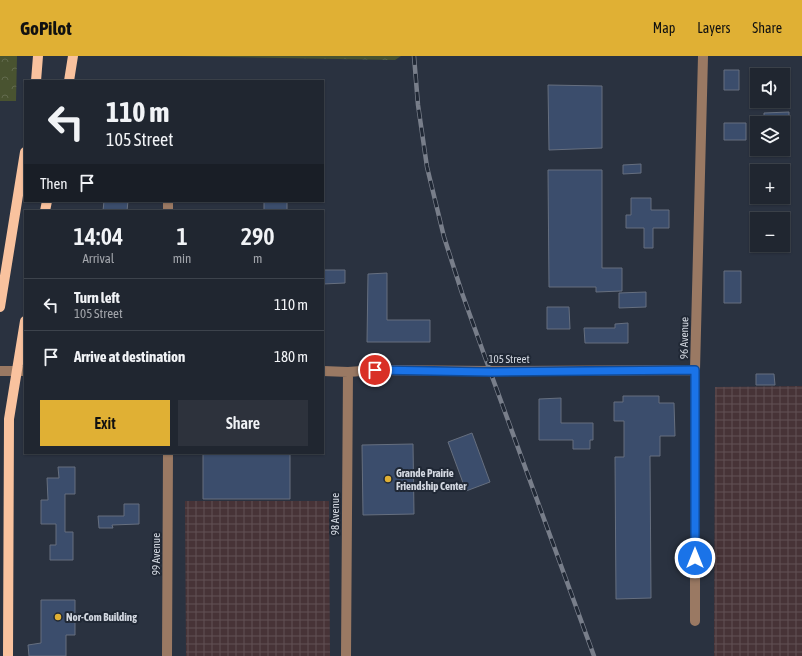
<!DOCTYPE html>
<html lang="en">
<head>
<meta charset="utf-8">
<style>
  :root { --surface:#202630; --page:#2d323c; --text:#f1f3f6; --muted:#a2a5ab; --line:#3d434c; --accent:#e0b034 }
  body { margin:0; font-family:"Asap Condensed",sans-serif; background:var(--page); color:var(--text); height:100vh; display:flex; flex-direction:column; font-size:15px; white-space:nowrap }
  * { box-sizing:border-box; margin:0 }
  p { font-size:13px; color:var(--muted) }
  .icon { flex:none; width:22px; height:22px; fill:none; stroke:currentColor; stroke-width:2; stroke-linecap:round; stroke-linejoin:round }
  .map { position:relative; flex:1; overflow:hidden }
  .details { position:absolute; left:24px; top:154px; width:300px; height:244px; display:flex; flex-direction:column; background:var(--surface); border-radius:0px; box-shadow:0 1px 3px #0004,0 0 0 1px var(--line) }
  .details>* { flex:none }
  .guide { position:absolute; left:24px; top:24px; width:300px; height:122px; border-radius:0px; box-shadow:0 1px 3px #0004,0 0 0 1px var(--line); background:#202630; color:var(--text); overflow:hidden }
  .buttons { position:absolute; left:750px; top:12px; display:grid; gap:8px }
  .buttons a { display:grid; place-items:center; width:40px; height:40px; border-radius:0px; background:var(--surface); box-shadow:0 1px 3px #0004,0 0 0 1px var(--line); font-size:20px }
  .pin { position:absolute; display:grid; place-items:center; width:34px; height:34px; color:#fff; margin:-17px; border:2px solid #fff; border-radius:50%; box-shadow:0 1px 4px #0007 }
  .me { position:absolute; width:44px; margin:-22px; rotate:0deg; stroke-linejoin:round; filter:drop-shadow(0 0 3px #0008) }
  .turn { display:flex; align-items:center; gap:14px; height:84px; padding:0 16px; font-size:18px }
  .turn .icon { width:52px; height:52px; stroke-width:2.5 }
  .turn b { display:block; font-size:28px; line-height:34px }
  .then { display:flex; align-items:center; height:38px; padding:0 16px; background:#0003; gap:8px; font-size:15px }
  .eta { display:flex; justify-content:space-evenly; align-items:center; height:68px; text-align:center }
  .eta b { font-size:24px; font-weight:600; line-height:28px }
  .button { display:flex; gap:8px; margin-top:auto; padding:8px 16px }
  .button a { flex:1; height:46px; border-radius:0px; background:var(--accent); color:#111; font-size:16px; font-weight:600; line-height:46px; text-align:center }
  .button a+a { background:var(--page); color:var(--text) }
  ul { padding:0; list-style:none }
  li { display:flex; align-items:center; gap:12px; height:52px; padding:0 16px; border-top:1px solid var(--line) }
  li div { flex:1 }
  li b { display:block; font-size:15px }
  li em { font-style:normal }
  header { display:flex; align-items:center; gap:24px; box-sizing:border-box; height:56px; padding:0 20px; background:var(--accent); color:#111 }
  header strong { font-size:19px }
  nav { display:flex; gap:22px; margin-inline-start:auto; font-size:14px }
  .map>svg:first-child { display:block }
  .industrial { fill:url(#industrial-grid) }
  .park { fill:url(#park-crowns) }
  .building { fill:#3b4d6c; stroke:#666f7f }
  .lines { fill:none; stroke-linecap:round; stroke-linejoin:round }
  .minor { stroke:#9a7963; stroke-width:10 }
  .major { stroke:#f9c29e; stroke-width:10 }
  .rail-casing { stroke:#787e8a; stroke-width:4.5 }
  .rail { stroke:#202835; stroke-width:3; stroke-dasharray:9; stroke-linecap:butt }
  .route-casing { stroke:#114b97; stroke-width:10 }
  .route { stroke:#1a73e8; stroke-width:7 }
  .poi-dot { fill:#e0b034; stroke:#202835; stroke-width:1.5 }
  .labels { text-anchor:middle; stroke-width:4; stroke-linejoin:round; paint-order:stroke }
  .street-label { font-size:11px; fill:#d3d8e1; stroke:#202835 }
  .poi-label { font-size:11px; font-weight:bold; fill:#d3d8e1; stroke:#202835; text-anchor:start }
</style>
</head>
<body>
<header>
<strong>GoPilot</strong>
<nav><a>Map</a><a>Layers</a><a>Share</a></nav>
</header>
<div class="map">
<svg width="802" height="600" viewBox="0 0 802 600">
  <defs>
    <pattern id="industrial-grid" width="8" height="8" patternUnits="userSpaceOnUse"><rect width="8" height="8" fill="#473337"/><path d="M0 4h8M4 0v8" fill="none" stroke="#615054"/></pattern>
    <pattern id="park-crowns" width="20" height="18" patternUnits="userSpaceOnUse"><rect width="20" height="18" fill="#495330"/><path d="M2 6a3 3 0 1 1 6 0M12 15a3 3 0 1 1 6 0" fill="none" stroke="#626b4e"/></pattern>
  </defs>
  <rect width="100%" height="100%" fill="#2a3240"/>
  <path class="industrial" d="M802,330V600H714L715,331Z
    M185,445H329L330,600H186Z"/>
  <path class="park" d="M0,0H17L16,45H0Z
    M176,0H401L395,4Z"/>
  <path class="building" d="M724,14H739V34H724Z
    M548,29L602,30V92L549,94Z
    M789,56V67H764V57Z
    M724,67H746V84H724Z
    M641,108V117L623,118V109Z
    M548,114H602V212H622V235L596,236V231H549Z
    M631,142H651V154H669V172H653V192H644V172H626V159H631Z
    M104,145H128L127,155H103Z
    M264,145H287V155H264Z
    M323,214H345V227L323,228Z
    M724,215H741V247H724Z
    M387,217V264H430V286H367L368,218Z
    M646,236V251L619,252V237Z
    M547,251H569L570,273H547Z
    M628,267V287H585L584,272H615V268Z
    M756,318H774L775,329H756Z
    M623,340H659V347H674L675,380H660V400H650L651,542L616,543L615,401H624V365H614V346H623Z
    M561,342V367H593V384H590V393H573V384H539V343Z
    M472,377L490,426L466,435L448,386Z
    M413,388L414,458L363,459L362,389Z
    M203,397H290V443H203Z
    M58,411H75V438H65V476H73V504H50V489H56V468H41V444H48L47,422H59Z
    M124,448H139V468L112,469L113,472H99L98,460H124Z
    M41,544H75V579H66V600H29L28,589L41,587Z"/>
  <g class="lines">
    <path class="minor" d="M168,145V155
      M0,315H25
      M323,315L348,316L375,314L490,315L695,314
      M695,565V314L703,0
      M167,600L168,397
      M346,600L348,316"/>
    <path class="major" d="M36,25L38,0
      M69,25L73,0
      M45,155L47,145
      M0,251L25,96
      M8,600L9,363L25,265"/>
    <g class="rail-casing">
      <path id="rail" d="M414,0L418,49L427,111L444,181L462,237L490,315L594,600"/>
    </g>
    <use href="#rail" class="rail"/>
  </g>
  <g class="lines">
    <g class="route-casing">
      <path id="route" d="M375,314L490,316L695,314V502"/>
    </g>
    <use href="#route" class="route"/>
  </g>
  <g class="poi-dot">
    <circle cx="388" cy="423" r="4"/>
    <circle cx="58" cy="561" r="4"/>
  </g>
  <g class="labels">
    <g class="street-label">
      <text transform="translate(684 282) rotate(-89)" y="4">96 Avenue</text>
      <text x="509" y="307">105 Street</text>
      <text transform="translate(335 458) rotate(-90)" y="4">98 Avenue</text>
      <text transform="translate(156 498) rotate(-90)" y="4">99 Avenue</text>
    </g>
    <g class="poi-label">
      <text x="396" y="421">Grande Prairie<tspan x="396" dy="13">Friendship Center</tspan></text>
      <text x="66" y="565">Nor-Com Building</text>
    </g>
  </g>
</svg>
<div class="buttons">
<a><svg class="icon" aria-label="sound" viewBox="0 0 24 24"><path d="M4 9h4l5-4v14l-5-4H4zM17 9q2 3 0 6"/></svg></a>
<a><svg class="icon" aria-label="layers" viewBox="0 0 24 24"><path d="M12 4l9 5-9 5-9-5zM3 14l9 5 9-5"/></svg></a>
<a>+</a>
<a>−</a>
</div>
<div class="pin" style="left:375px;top:314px;background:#d93025"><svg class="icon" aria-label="arrive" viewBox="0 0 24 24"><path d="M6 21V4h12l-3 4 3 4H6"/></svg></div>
<svg class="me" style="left:695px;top:502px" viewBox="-20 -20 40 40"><circle r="17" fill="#1a73e8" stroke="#fff" stroke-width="3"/><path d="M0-11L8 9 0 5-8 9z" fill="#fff"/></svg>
<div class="guide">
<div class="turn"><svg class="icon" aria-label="left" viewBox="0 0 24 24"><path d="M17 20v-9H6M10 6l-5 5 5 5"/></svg><div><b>110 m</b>105 Street</div></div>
<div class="then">Then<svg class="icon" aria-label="arrive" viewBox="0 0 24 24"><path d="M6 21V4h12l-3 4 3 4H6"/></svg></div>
</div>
<section class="details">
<div class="eta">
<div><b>14:04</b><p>Arrival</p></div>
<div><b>1</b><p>min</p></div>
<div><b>290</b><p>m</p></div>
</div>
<ul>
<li><svg class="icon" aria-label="left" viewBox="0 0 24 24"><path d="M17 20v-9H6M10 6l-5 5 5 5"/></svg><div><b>Turn left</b><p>105 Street</p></div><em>110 m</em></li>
<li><svg class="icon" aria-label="arrive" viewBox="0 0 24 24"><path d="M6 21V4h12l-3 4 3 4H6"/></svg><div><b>Arrive at destination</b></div><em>180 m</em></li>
</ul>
<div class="button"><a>Exit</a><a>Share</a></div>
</section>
</div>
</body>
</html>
